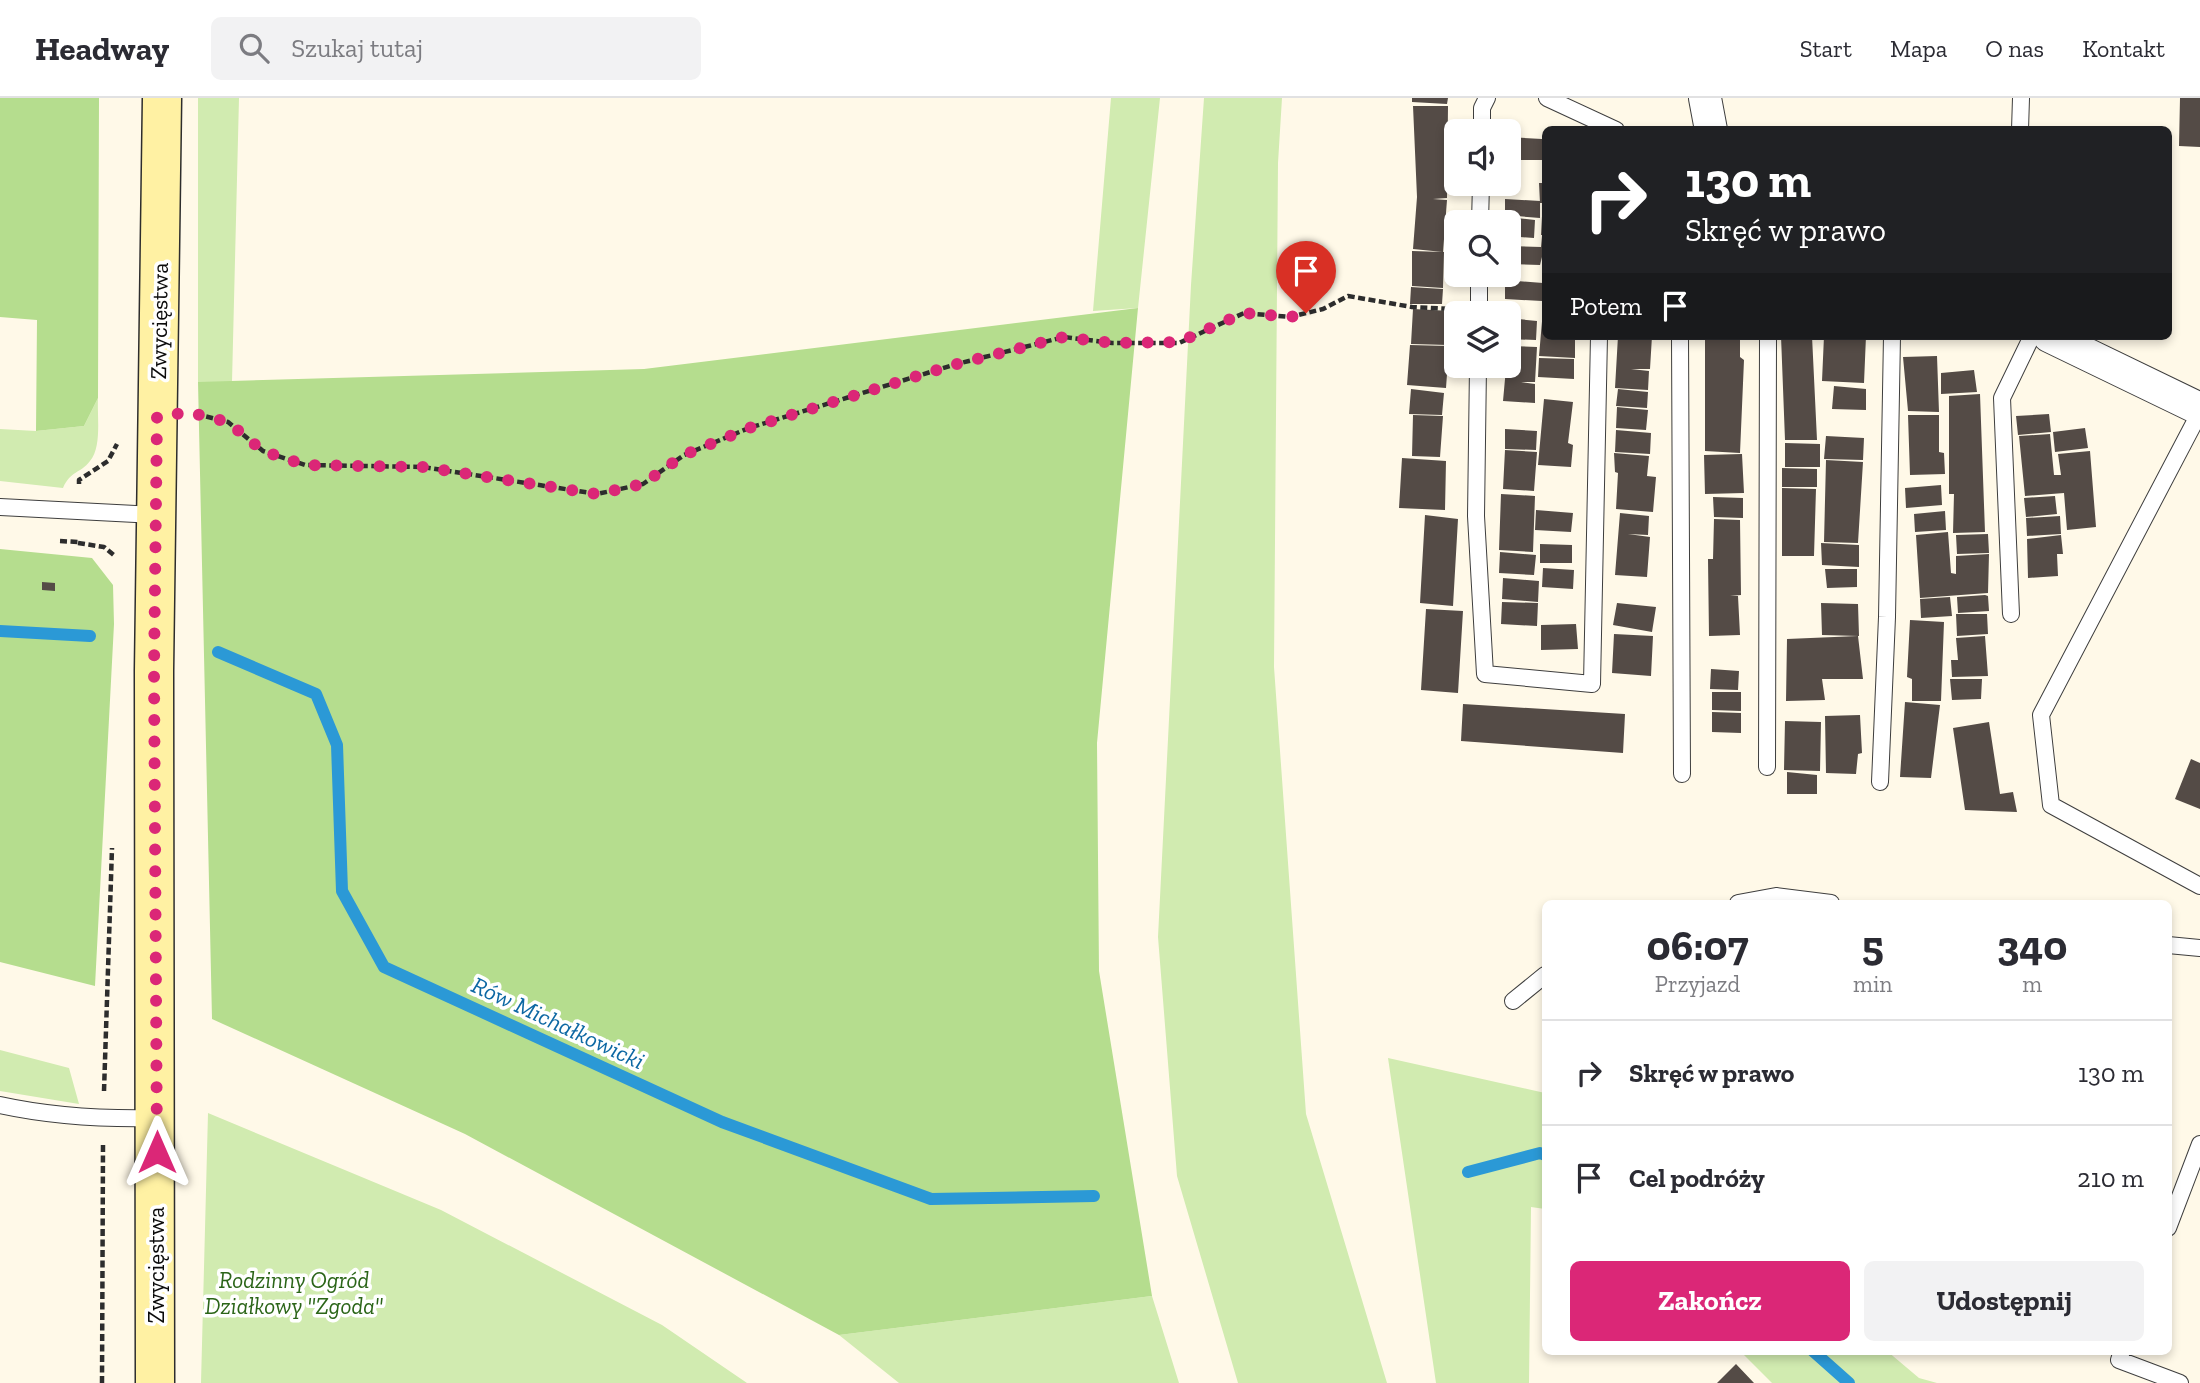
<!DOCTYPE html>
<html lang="pl">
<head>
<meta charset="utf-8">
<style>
  :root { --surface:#fff; --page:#f2f2f3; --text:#2b2b33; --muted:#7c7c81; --line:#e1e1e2; --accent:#db2777 }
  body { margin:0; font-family:"Zilla Slab",serif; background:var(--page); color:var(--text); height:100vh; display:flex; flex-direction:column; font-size:26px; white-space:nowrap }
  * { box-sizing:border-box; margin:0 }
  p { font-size:23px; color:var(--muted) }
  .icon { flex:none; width:38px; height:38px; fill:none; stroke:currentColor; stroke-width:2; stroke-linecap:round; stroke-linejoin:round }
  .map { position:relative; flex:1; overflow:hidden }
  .sheet { position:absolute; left:1542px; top:802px; width:630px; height:455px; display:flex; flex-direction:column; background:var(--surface); border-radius:10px; box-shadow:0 4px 10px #0003 }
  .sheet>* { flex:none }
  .top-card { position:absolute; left:1542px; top:28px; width:630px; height:214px; border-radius:10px; box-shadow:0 4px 10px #0003; background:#202124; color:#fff; overflow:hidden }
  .controls { position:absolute; left:1444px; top:21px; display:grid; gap:14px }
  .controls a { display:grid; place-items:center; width:77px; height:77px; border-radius:10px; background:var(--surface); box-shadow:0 4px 10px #0003; font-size:35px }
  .pin { position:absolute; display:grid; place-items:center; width:60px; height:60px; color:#fff; margin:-72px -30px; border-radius:50% 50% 50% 0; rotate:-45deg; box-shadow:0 0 7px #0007 }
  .pin .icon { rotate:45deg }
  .me { position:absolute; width:77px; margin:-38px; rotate:0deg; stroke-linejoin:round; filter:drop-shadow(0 0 5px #0008) }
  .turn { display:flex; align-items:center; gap:24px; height:147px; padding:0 28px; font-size:32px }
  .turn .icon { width:91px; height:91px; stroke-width:2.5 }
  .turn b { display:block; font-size:49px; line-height:60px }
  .then { display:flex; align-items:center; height:66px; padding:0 28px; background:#0003; gap:14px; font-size:26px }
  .eta { display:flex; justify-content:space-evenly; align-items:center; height:119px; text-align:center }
  .eta b { font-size:42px; font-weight:800; line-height:49px }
  .primary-button { display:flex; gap:14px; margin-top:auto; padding:14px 28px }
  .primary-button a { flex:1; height:80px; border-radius:10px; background:var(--accent); color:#fff; font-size:28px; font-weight:800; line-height:80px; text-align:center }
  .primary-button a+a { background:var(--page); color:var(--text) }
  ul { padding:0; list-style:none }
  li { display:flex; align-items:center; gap:21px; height:105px; padding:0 28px; border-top:2px solid var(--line) }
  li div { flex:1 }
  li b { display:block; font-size:26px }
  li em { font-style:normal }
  header { display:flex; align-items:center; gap:42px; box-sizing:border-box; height:98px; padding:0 35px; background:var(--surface); border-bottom:2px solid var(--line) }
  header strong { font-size:33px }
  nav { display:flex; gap:38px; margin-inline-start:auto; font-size:24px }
  .search { width:490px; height:63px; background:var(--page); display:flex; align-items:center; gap:18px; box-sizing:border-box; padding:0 24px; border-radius:10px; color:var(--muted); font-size:26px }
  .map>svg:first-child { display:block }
  .green { fill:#d1ebb0 }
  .forest { fill:#b5dd8e }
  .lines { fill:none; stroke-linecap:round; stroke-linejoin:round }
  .stream { stroke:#2b99d6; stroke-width:12 }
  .building { fill:#544b46 }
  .service-casing { stroke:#3e3e3e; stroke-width:18 }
  .minor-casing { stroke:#3e3e3e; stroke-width:34 }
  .secondary-casing { stroke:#2d2d2d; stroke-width:41 }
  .path { stroke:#2d2d2d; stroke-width:4.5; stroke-dasharray:7 3.5; stroke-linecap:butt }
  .service { stroke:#fff; stroke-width:16 }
  .minor { stroke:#fff; stroke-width:32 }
  .secondary { stroke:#fff1a3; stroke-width:38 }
  .route { stroke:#db2777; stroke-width:12; stroke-dasharray:0 21.6 }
  .labels { text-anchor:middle; stroke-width:7; stroke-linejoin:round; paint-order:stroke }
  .street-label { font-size:23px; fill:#0b0b0b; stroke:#fff }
  .park-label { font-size:23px; font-style:italic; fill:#2b6518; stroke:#fff }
  .water-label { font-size:24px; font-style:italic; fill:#0d68a3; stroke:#fff }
</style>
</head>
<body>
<header>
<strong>Headway</strong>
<div class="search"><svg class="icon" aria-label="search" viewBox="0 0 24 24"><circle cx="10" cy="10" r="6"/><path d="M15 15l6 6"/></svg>Szukaj tutaj</div>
<nav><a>Start</a><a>Mapa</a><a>O nas</a><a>Kontakt</a></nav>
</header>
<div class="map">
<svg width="2200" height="1285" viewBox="0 0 2200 1285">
  <rect width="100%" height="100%" fill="#fff9e8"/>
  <path class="green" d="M198,0H239L232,284H198Z
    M1111,0H1160L1138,210L1093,213Z
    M1204,0H1282L1278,65L1274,569L1306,1016L1387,1285H1238L1177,1078L1158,839L1191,187Z
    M98,300C97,318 102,349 90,363C80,376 71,372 63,390L0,383V331L36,333L84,328Z
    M0,952L69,970L79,1006L0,993Z
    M1388,960L1545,995V1111L1531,1109L1529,1285H1436Z
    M208,1015L441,1112L662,1227L747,1285H201Z
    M1152,1198L1179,1285H899L839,1237Z
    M1740,1253H1887L1919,1280L1937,1285H1772Z"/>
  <path class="forest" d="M0,0H99L98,300L84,328L36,333L37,222L0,219Z
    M1138,210L1097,645L1099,873L1152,1198L839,1237L465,1036L212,921L198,284L644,271Z
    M0,451L92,460L113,487L114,526L95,888L0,864Z"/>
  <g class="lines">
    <path class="stream" d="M0,533L90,538
      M218,554L316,596L337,647L342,793L384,869L722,1024L931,1101L1094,1098
      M1468,1074L1540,1055L1545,1057
      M1813,1253L1849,1285"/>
  </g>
  <path class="building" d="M1412,0H1448L1447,6L1412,4Z
    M2180,0H2200V49L2179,48Z
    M1413,8H1448L1447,100L1433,101L1447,102L1443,154L1413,151L1417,99Z
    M1508,39L1542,41V62H1508Z
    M1539,85H1545V105H1540Z
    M1505,101L1540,103V120L1505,117Z
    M1542,118H1545V137H1541Z
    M1506,119L1535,122L1534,140L1508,138Z
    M1542,138H1545V159H1542L1540,167L1508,166V148L1541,149Z
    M1412,153L1444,154L1443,190L1412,188Z
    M1543,173L1545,188L1542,203L1505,201V182L1543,185Z
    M1411,189L1443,191L1442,206H1410Z
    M1413,211L1451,213L1448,247L1411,246Z
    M1543,212L1545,238H1575V260L1539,258Z
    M1508,220L1537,223L1536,242L1508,241Z
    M1618,238H1652L1650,271H1631L1649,273L1648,292L1615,290Z
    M1705,238H1740V259L1744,262L1740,355L1705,353Z
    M1781,238H1812L1817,342H1785Z
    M1824,238H1866L1864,285L1822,283Z
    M1410,247L1449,248L1446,290L1407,287Z
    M1508,248L1537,249L1535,284H1521L1535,286V305L1503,303Z
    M1937,258L1939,314L1908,313L1903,259Z
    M1539,260L1574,261V281L1538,279Z
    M1974,272L1977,294L1941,296V275Z
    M1834,288L1866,291V312L1832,311Z
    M1411,291L1444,295L1442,317L1409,316Z
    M1618,291L1648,294L1647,310L1616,308Z
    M1980,296L1985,434L1953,435L1954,396H1949V298Z
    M1544,301L1573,304L1568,345L1573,347L1571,369L1538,367Z
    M1617,309L1648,312L1646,332L1616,330Z
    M2049,316L2051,334L2018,337L2016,318Z
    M1413,317L1443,318L1440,359L1412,358Z
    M1908,317H1939V354L1944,355L1945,376L1910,377Z
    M2085,330L2088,350L2055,354L2053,334Z
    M1505,331L1537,333L1536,352L1505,351Z
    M1616,332L1651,335L1650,356L1615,354Z
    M2050,336L2054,377H2061L2058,356L2090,353L2096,429L2067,432L2064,395L2025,398L2019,338Z
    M1826,338L1864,340L1863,362L1824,361Z
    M1785,345L1820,346V369H1785Z
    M1505,352L1537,354L1534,393L1503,391Z
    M1614,355L1649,358L1647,378L1656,379L1653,414L1616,411L1618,375L1615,374Z
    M1742,356L1744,395L1705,396L1704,357Z
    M1402,360L1446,363L1445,412L1399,410Z
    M1826,362L1863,364L1858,445L1824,444Z
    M1782,370L1817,371V389H1782Z
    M1941,387L1942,407L1906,410L1905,390Z
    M1782,390L1816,391L1814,458H1782Z
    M1501,396L1535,398L1533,454L1499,452Z
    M2055,398L2057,416L2026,419L2024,400Z
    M1713,399L1743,400V420L1714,419Z
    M1536,412L1573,415L1571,434L1535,432Z
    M1945,413L1946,432L1915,434L1914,416Z
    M1620,415L1649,418L1648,437L1628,436L1650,439L1647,479L1615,477Z
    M1425,417L1458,421L1453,508L1420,505Z
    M2060,418L2061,436L2027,438L2026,420Z
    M1714,421L1740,422L1741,497L1730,498H1738L1740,537L1709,538L1708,461H1713Z
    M1948,434L1951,475L1956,476V458L1989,456L1988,495L1920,500L1916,437Z
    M1988,436L1989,455L1957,456L1956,437Z
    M2061,437L2063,456H2057L2058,478L2028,480L2027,441Z
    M1821,445L1859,447V469L1822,467Z
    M1540,446L1572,447V465H1540Z
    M1500,454L1536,457L1534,477L1499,475Z
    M1543,470L1574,472L1573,491L1542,489Z
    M1825,471H1857V489L1827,490Z
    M1503,480L1539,483L1538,504L1502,501Z
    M42,484L55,485V493L42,492Z
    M1985,497L1988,498L1989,513L1958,515L1957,499Z
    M1950,499L1952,518L1921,520L1920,501Z
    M1502,504L1538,505L1537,528L1501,526Z
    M1617,505L1656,509L1652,534L1613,527Z
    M1821,505L1858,506L1859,538L1822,537Z
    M1426,511L1463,513L1458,595L1421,592Z
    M1956,516H1987L1988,536L1957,538Z
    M1910,522L1944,524L1941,603H1912V581L1907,579Z
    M1576,526L1578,551L1541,552V527Z
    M1614,536L1653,538L1651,578L1612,575Z
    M1858,538L1863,581H1822L1825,602L1786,603L1787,541Z
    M1985,538L1988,578L1952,579L1951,562H1958L1956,540Z
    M1711,571L1739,573L1738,592L1710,591Z
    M1950,581H1982L1981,601L1952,602Z
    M1712,594H1741V613L1712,612Z
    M1905,604L1940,607L1931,680L1900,679Z
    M1463,606L1625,616L1623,655L1461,643Z
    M1712,614L1741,615V635L1712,634Z
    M1860,617L1862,655L1858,656L1856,676L1826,675L1825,618Z
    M1785,623L1821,624L1820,673L1784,672Z
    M1989,624L2000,696L2013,694L2017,714L1965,712L1953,630Z
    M2191,661L2200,665V711L2175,701Z
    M1787,674L1817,677V696H1787Z
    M1736,1266L1754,1285H1717Z"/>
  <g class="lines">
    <g class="service-casing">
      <path id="service" d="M1547,0L1616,32
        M2020,32L2021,0
        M1482,33V10L1487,0
        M1480,124L1481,86
        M1479,215V177
        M1680,238L1682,676
        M1478,268L1476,418L1485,576L1592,586L1599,238
        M2200,314L2041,617L2051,707L2200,788
        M0,409L155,417
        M2011,516L2002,300L2032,238
        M1767,669L1768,238
        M1880,684L1887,519L1892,238
        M1738,805L1776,798L1831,805
        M2168,847L2200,850
        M1513,903L1545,877
        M0,1007C50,1018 103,1021 154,1020
        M2168,1130L2200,1046
        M2122,1253L2119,1262L2180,1285"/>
    </g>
    <g class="minor-casing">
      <path id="minor" d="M1705,0L1711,32
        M2049,238L2200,311"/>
    </g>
    <g class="secondary-casing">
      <path id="secondary" d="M155,1285L154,573L162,0"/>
    </g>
    <path class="path" d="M196,316L228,324L263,353L305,367L423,369L597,396L643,386L684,357L749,330L953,267L1064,239L1112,245H1179L1244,215L1290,219L1323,211L1348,198L1412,209L1453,211
      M79,386V382L108,363L117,346
      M60,443L78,444
      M78,445L104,449L115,458
      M104,993L112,750
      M102,1285L103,1047"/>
    <use href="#service" class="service"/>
    <use href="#minor" class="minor"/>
    <use href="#secondary" class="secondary"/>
  </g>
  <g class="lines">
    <path class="route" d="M157,1054L154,573L157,319L188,314L228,324L263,353L305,367L423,369L597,396L643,386L684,357L749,330L953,267L1064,239L1112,245L1179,244L1244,215L1290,219L1306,215"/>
  </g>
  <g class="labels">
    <g class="street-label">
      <text transform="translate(159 223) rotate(-89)" y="8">Zwycięstwa</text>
      <text transform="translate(156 1167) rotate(-90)" y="8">Zwycięstwa</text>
    </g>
    <g class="park-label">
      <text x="294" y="1190">Rodzinny Ogród<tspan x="294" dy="26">Działkowy "Zgoda"</tspan></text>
    </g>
    <g class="water-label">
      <text transform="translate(558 925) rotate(25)" y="8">Rów Michałkowicki</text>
    </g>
  </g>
</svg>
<div class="controls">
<a><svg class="icon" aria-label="sound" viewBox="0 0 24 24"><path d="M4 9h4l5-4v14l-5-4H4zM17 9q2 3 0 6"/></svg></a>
<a><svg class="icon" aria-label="search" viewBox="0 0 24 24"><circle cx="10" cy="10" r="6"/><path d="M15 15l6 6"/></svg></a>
<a><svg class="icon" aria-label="layers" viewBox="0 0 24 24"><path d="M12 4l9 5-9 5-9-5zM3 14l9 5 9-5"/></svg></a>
</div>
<div class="pin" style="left:1306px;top:215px;background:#d93025"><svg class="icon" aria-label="arrive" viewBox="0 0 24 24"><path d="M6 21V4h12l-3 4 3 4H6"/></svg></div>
<svg class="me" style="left:157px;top:1054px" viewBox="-20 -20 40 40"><path d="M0-17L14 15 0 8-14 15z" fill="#db2777" stroke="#fff" stroke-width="4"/></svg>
<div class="top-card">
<div class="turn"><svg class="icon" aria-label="right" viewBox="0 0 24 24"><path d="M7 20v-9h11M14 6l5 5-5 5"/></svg><div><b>130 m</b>Skręć w prawo</div></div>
<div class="then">Potem<svg class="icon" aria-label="arrive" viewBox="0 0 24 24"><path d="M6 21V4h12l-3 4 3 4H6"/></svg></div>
</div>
<section class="sheet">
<div class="eta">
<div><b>06:07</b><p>Przyjazd</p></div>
<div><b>5</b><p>min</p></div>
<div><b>340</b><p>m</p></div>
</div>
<ul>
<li><svg class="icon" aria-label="right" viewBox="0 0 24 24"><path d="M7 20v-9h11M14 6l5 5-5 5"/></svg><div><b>Skręć w prawo</b></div><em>130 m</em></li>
<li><svg class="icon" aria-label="arrive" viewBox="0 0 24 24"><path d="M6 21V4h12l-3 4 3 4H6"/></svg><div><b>Cel podróży</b></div><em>210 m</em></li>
</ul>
<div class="primary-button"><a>Zakończ</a><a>Udostępnij</a></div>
</section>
</div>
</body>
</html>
